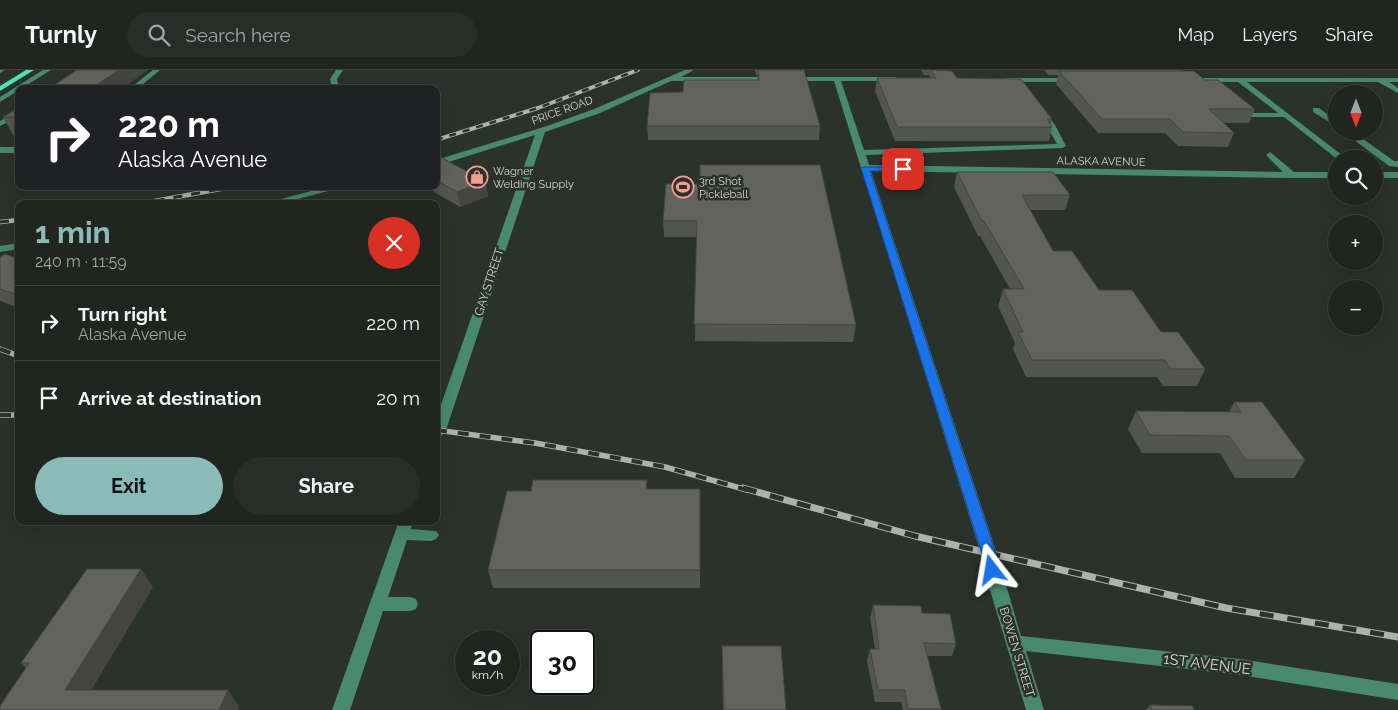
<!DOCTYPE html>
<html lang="en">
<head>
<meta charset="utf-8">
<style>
  :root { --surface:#202520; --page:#282d29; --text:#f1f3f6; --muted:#a2a5a5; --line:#3d423e; --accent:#8bbbb9 }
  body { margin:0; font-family:Raleway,sans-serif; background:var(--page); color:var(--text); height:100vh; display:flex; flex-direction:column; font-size:19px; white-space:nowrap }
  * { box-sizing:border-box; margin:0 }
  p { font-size:16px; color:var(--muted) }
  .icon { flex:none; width:28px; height:28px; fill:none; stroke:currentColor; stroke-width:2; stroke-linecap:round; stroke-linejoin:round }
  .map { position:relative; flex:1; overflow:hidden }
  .sheet { position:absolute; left:15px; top:130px; width:425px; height:325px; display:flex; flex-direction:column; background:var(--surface); border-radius:10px; box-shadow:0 5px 20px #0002,0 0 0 1px var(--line) }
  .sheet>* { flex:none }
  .guide { position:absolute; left:15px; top:15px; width:425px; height:105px; border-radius:10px; box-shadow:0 5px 20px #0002,0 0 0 1px var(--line); background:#202124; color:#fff; overflow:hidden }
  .needle { width:32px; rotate:180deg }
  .tools { position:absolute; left:1328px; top:15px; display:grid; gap:10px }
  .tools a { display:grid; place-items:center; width:55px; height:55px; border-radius:50%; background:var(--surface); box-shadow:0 5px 20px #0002,0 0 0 1px var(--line); font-size:25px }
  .speed { position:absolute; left:455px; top:560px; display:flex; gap:10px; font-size:25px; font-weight:700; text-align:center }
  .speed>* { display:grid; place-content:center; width:65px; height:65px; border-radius:50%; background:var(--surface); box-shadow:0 5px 20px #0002,0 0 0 1px var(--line); line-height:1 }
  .speed small { font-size:12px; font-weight:400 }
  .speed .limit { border:2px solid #111; border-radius:8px; background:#fff; color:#111 }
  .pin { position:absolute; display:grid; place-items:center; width:42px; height:42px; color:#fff; margin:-21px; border-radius:10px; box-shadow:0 2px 8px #0006 }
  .me { position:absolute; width:55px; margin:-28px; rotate:346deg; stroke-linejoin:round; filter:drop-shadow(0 0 4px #0008) }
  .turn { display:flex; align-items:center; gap:18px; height:105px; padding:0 20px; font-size:22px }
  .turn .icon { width:65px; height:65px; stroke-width:2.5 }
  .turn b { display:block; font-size:35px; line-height:42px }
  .round { display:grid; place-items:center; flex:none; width:52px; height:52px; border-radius:26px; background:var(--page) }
  .head { display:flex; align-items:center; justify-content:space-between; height:85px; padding:0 20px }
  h1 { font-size:30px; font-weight:700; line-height:38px; color:var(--accent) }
  .primary-button { display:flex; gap:10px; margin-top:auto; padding:10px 20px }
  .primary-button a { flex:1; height:58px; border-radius:30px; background:var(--accent); color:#111; font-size:20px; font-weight:700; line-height:58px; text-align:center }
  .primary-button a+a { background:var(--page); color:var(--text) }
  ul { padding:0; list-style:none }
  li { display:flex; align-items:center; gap:15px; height:75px; padding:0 20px; border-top:1px solid var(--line) }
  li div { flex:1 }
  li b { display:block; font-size:19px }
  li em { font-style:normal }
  header { display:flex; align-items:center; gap:30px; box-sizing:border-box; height:70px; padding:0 25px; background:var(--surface); border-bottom:1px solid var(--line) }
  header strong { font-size:24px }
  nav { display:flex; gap:28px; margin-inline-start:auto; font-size:18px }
  .search { width:350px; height:45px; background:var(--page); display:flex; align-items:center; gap:12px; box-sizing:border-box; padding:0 18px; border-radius:28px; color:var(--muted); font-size:19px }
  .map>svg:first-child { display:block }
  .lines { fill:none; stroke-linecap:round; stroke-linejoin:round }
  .minor { fill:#498971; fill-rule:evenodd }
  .major { fill:#4fe3b3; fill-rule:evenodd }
  .rail-far3-casing { stroke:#aeb2ae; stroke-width:4 }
  .rail-far2-casing { stroke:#aeb2ae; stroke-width:4.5 }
  .rail-far1-casing { stroke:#aeb2ae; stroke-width:5.5 }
  .rail-casing { stroke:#aeb2ae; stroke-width:7 }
  .rail-far3 { stroke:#2b312b; stroke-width:2.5; stroke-dasharray:7; stroke-linecap:butt }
  .rail-far2 { stroke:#2b312b; stroke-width:3; stroke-dasharray:9; stroke-linecap:butt }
  .rail-far1 { stroke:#2b312b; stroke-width:4; stroke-dasharray:11; stroke-linecap:butt }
  .rail { stroke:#2b312b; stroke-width:5; stroke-dasharray:14; stroke-linecap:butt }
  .wall { fill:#53554f }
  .shaded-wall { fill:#444540 }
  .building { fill:#61635c; stroke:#444540 }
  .route { fill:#1a73e8; stroke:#114b97 }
  .labels { text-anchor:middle; stroke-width:5; stroke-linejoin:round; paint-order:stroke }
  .far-street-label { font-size:11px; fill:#d2d5d2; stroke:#2b312b }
  .far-poi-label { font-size:11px; fill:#d2d5d2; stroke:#2b312b; text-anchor:start }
  .street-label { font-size:12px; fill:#d2d5d2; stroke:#2b312b }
  .near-street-label { font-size:15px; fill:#d2d5d2; stroke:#2b312b }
</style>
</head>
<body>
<header>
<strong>Turnly</strong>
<div class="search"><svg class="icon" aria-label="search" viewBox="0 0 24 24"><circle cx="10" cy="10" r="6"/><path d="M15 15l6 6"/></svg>Search here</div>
<nav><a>Map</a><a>Layers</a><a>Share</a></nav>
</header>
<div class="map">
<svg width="1398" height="640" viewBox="0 0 1398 640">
  <rect width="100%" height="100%" fill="#2b312b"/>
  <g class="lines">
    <path class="minor" d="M0,0H5L0,3Z
      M43,0H51L0,32V27Z
      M153,0H160L137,19H129Z
      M336,0H343L337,9L339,19H332L330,9Z
      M685,0H694L681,7H896L897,9L893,11H841L864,80L1057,74L1047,56L1036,41L1040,39H1043L1055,55L1066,76L1062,78L866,85L869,95L1283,102L1266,85L1270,82L1294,102H1336V108H1292L871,101L997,484L1021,566L1240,589L1398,614V630L1240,605L1026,581L1044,640H1026L984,500L981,484L834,11H671L600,43L545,62L446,360L441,366L436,367V349L535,65L436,96V90L550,55L594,39Z
      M1003,8H1073L1077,10L1073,12H1006L1002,10Z
      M1185,8H1398V12H1389L1398,18V23L1378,12H1247L1347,89H1337L1284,47H1248V43H1278L1238,12H1188L1184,10Z
      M1313,38H1319L1336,51V56L1313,42Z
      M19,40V46L0,56V51Z
      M1342,61H1352L1394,91H1398V97L1389,96Z
      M0,77H19V83H0Z
      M1374,102H1398V108H1374Z
      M330,116H347L279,134H262Z
      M19,173V179L0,182V176Z
      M399,451H413L411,459L436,461L439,465L436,469L431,471L407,470L388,527H410L416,529L418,534L416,539L410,541H383L350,640H332Z"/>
    <path class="major" d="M26,0H34L0,21V16Z"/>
    <g class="rail-far3-casing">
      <path id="rail-far3" d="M436,70L538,38L638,0"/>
    </g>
    <g class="rail-far2-casing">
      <path id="rail-far2" d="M138,134L237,116
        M0,152L19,150"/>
    </g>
    <g class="rail-far1-casing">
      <path id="rail-far1" d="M0,279L19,286
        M0,345H19
        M436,360L535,373L665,397L747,420"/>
    </g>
    <g class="rail-casing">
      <path id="rail" d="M743,418L915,466L1226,538L1398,567"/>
    </g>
    <use href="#rail-far3" class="rail-far3"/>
    <use href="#rail-far2" class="rail-far2"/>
    <use href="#rail-far1" class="rail-far1"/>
    <use href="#rail" class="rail"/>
  </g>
  <path class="wall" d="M755,0H804L820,56L819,70H648L647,56L683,22L757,10V5H756Z
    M921,0H945L957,8L1052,49L1051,55L1052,57L1049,71H895L875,21L877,8H930V5H924Z
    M1044,0H1181V1L1205,10L1255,39L1249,53H1224L1234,63L1228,77L1178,76L1165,63H1098L1056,14L1058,5H1048Z
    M19,38V65H13L3,47Z
    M436,88L485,111L488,126L460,137L424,116H436Z
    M957,102L1070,125L1065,140H1030L1053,181L1099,220L1161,262L1205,299L1197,316H1163L1157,307H1026L1013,279L1015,273L998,236L1003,219H1010L980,166H978L954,117Z
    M700,114L856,255L853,272L695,271L697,167H664L663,151Z
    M0,187L19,189V238L0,231Z
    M1234,332L1305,390L1294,408H1235L1220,383H1142L1128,359L1136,341L1229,342Z
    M647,410V419H700V518H493L488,500L531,421Z
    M153,517L91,620L239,637L0,640L26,598L21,593Z
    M873,535L922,543L956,574L952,586H927L941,639L940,640H903L901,632H875L867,591L870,579H875L870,548Z
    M722,576L786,640H723L722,593Z
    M1150,635L1194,640H1146Z"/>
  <path class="shaded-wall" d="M119,0H148L122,19H91Z
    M485,111L488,126L460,137L457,122Z
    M436,183L438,190L436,193Z
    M19,222V230L15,224Z
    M141,499L153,517L80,637L65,620Z
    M228,620L239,637L238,640H219Z"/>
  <path class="building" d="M77,0H119L91,19H48Z
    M758,0H804L820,56H647L650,23L683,22L684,10H759Z
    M931,0L952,1L957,8L1021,9L1052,49H1047L1052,57H897L877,8H936Z
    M1059,1H1194L1205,10H1218L1255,39H1209L1234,63L1183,62L1170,49H1102Z
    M19,38V47H3Z
    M440,87L485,111L457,122L436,110V88Z
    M700,95H820L856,255L694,254L697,151H663L666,114H700Z
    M957,102H1053L1070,125H1022L1053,181H1072L1099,220H1132L1161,262H1178L1205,299H1171L1165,290H1032L1018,262H1023L1003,219H1024L984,151H982Z
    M5,184L19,189V222L15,224L0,219V187Z
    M1234,332H1262L1305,390H1246L1229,366L1150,365L1136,341L1241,342Z
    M533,410H647L646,419H700V500H488L507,421H531Z
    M87,499H141L65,620H228L219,640H0V636L29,593H21Z
    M873,535L921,536L922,543L950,544L956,574L924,573L941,639H908L905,620H878L870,579H879Z
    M722,576H781L786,640H724Z
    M1150,635L1192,636L1194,640H1152Z"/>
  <path class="route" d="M863,97H903L907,99L903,101H870L996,484L999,500L997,504L992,506L987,504L982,484L861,98Z"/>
  <defs>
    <g id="shop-ring" transform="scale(1.125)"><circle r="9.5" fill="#2b312b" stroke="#f59c92" stroke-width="1.5"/><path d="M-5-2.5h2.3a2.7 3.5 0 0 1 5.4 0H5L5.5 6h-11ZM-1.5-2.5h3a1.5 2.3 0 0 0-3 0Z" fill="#f59c92"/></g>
    <g id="stadium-ring" transform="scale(1.125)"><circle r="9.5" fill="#2b312b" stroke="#f59c92" stroke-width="1.5"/><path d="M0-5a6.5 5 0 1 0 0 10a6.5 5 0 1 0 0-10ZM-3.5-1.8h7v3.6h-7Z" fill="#f59c92"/></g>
  </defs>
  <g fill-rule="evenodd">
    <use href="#shop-ring" x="477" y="107"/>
    <use href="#stadium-ring" x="683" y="117"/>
  </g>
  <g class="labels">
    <g class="far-street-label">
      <text transform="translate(562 40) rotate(-20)" y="4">PRICE ROAD</text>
      <text transform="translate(1101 91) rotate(1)" y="4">ALASKA AVENUE</text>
    </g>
    <g class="far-poi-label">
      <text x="493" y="105">Wagner<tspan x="493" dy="13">Welding Supply</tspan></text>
      <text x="699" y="115">3rd Shot<tspan x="699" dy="13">Pickleball</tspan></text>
    </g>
    <g class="street-label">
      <text transform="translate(489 212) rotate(-72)" y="4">GAY STREET</text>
      <text transform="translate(1017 582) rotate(73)" y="4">BOWEN STREET</text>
    </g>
    <g class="near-street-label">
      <text transform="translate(1207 594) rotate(7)" y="5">1ST AVENUE</text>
    </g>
  </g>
</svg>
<div class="tools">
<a><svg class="needle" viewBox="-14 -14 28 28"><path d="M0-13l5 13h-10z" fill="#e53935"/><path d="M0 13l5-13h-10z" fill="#a2a5a5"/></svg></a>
<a><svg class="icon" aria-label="search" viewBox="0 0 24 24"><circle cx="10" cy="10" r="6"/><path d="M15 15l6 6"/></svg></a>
<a>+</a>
<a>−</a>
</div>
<div class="speed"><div>20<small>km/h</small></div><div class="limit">30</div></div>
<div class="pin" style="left:903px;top:99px;background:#d93025"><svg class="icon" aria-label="arrive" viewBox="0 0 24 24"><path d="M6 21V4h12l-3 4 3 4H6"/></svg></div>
<svg class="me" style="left:992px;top:500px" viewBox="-20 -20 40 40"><path d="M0-17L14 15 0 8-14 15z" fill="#1a73e8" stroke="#fff" stroke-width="4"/></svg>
<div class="guide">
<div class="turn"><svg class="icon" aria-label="right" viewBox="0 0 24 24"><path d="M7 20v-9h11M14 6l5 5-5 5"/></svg><div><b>220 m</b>Alaska Avenue</div></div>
</div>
<section class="sheet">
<div class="head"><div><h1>1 min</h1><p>240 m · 11:59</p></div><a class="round" style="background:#d93025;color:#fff"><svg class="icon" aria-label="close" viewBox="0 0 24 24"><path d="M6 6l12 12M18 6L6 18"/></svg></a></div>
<ul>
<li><svg class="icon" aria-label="right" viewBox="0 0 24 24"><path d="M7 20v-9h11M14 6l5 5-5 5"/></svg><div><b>Turn right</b><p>Alaska Avenue</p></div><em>220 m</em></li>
<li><svg class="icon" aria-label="arrive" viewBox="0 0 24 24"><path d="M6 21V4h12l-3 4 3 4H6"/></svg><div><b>Arrive at destination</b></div><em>20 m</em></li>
</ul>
<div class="primary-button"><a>Exit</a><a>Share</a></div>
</section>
</div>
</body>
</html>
